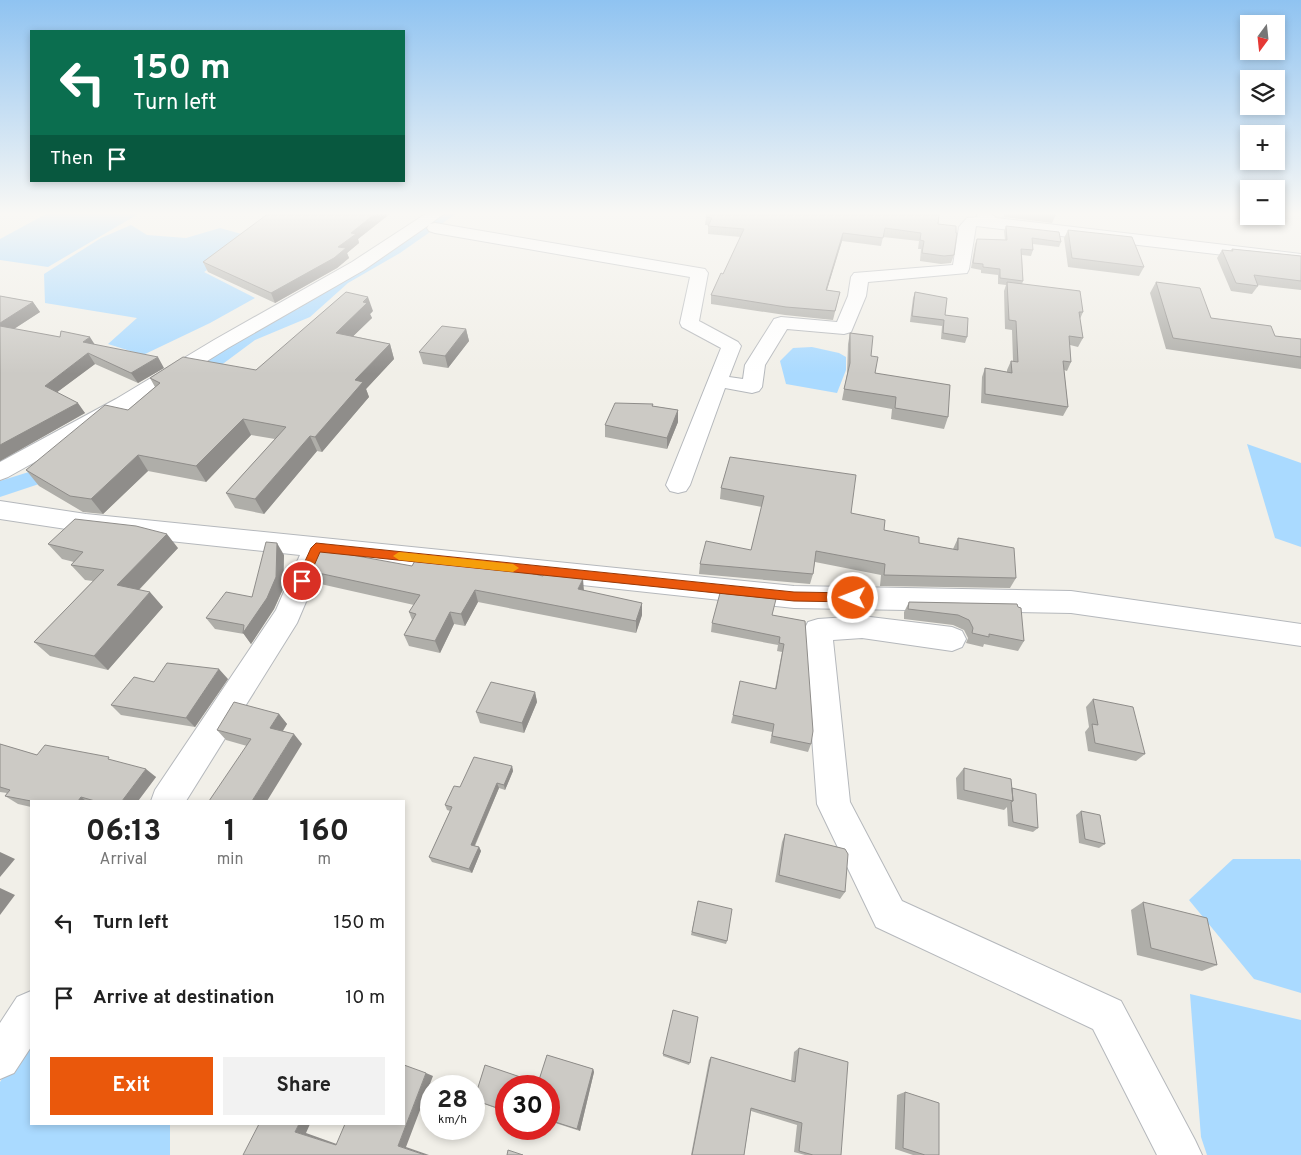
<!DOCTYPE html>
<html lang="en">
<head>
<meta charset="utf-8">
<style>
  :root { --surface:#fff; --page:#f2f2f2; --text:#222; --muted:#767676; --accent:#ea580c }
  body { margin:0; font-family:Overpass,sans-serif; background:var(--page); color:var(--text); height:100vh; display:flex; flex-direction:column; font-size:19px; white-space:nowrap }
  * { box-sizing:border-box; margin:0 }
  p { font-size:16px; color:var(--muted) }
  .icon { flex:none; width:28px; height:28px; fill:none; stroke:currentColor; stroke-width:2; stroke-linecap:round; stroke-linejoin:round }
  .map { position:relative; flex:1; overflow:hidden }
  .drawer { position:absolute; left:30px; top:800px; width:375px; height:325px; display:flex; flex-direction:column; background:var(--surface); border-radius:0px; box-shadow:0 2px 8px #0003 }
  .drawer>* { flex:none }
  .hud { position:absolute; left:30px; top:30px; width:375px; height:152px; border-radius:0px; box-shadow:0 2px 8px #0003; background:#0b6e4f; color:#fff; overflow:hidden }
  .needle { width:32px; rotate:195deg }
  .controls { position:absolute; left:1240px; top:15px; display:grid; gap:10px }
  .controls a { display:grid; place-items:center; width:45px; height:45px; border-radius:0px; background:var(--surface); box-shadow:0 2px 8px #0003; font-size:25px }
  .speed { position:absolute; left:420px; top:1075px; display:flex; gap:10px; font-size:25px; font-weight:700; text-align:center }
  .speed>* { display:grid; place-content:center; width:65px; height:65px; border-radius:50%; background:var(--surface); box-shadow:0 2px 8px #0003; line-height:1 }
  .speed small { font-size:12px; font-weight:400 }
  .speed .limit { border:8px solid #d22; background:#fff; color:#111 }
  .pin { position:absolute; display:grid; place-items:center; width:42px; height:42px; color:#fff; margin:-21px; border:2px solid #fff; border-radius:50%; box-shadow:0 1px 5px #0007 }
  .me { position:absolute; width:55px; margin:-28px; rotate:271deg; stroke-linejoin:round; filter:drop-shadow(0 0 4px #0008) }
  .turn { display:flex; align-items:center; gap:18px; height:105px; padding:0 20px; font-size:22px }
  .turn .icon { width:65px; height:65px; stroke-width:2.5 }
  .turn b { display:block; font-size:35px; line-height:42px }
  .then { display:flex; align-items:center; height:48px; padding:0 20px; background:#0003; gap:10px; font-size:19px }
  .eta { display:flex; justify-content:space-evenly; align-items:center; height:85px; text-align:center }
  .eta b { font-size:30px; font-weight:700; line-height:35px }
  .button { display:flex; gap:10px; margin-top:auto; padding:10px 20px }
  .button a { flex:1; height:58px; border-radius:0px; background:var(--accent); color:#fff; font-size:20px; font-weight:700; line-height:58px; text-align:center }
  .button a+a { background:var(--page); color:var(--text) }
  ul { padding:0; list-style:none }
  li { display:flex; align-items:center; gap:15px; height:75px; padding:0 20px }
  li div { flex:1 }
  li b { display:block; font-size:19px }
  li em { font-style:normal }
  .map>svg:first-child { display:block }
  .water { fill:#aadaff }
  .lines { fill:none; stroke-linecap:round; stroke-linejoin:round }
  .canal { fill:#aadaff; fill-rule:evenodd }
  .minor-casing { stroke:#b5b8bc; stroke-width:2 }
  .minor { fill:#fff; fill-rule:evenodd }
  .wall { fill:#afaea9 }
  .shaded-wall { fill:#8f8d8a }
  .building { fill:#cccac5; stroke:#8f8d8a }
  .route { fill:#ea580c; stroke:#983908 }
  .slow { fill:#f59e0b }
</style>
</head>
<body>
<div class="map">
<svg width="1301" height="1155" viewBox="0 0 1301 1155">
  <rect width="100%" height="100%" fill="#f1efe8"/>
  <path class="water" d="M48,213H140L48,267L0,260V239Z
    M131,225L147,235L186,238L220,228L263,240L226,258L204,272L255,298L210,323L143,355L108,344L137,318L45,303L44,274L101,238Z
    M812,347L839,353L846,357V370L837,393L786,384L780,361L793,348Z
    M1247,444L1301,463V547L1275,538Z
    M1233,859H1300L1301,861V993L1254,979L1189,900Z
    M1190,994L1301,1020V1155H1207L1201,1137Z
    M31,1034V1124H170V1155H0V1082Z"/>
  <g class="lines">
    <path class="canal" d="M441,213H457L400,253L348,283L310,317L255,340L193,386L186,388L179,386L176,382L179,378L243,332L298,309L336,277L390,247Z
      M64,461L72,463L75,468L72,473L0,497V481Z"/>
    <g class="minor-casing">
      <path id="minor" d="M427,213H445L430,224L435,223L705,269L708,273L699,321L738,342L741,346L729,377L743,379L745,365L774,319L781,317L837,322L848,296L851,277L854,273L953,265L959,227L967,218L978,217L976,213H991L996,218L1301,254V264L976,226L969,269L967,273L868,282L866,296L851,332L844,334L787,329L765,365L762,387L759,391L752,393L725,388L690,485L686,491L678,493L670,491L666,485L721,348L682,327L680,323L690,277L435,233L429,231L427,228L429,225L364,270L228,348L130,409L8,477L0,480V462L116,399L214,340L352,262Z
        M0,501L86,514L794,586L1071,591L1301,624V646L1071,613L794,608L325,557L297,623L186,801H151L155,790L276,610L300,555L86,532L0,519Z
        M862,616L952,627L962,631L966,639L962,647L952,651L862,638L833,640L850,802L902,901L1121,1001L1195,1140L1202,1155H1157L1093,1029L876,927L817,804L804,630L808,622L818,619Z
        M31,991V1047L14,1073L0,1079V1023L17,997Z"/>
    </g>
    <use href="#minor" class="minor"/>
  </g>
  <path class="wall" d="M269,213H391L358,239L359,243L347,253L349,258L337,268L275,303L208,272L203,262Z
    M705,213H939L938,224L954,255L951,263L941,264L920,261L921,249H918L919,241L883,237L881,246L842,241L827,290L840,292L833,320L785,315L711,304V295L723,274L741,237L708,234V225H705L706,217L707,215L705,214Z
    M1004,213H1055L1056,214L1052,223L1004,217Z
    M1006,226L1061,242L1059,247L1033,244V250L1031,256L1022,255L1023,281L1022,284L1083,312L1080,319L1083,338L1078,347L1070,345L1071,362L1067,371L1064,370L1068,407L1063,416L981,403L982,377L985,368L1007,372V370L1011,361H1013L1012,330L1005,329L1004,291L1006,285L998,284V275L981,273V270L971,268L975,244L977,239L1005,240L1004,231Z
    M1068,230L1144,267L1139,276L1068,267L1064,238Z
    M1232,249L1301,256V290L1258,285V286L1252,294L1231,291L1217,258L1222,250L1230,251Z
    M1156,282L1211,318L1275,336L1301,339V369L1166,349L1150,293Z
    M915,292L945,315L967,337L965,343L941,339L942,326L910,322L913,298Z
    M0,296L33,302L40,312L14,329L94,344L164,368L138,383L95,364L57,392L85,413L0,461Z
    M373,311L370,314L372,318L353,336L390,344L394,359L366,389L369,397L322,452L317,451L264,514L235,508L226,493L275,439L251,435L206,482L148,471L103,514L83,512L39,486L26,470L128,410L155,387L150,378L256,370Z
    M466,329L469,341L448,368L423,364L419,352Z
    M850,333L875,373L948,417L944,429L891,419L892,409L842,400L847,374L848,344Z
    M653,404V406L678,410V422L667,449L605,437V425Z
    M730,457L851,513L884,530L919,543L953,549L958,538L1016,578L1010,588L880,586L881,575L815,562L813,574L810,584L699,574L700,564L751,550L762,507L720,499L721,488Z
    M48,544L178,548L139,590L163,607L108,670L50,656L34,642L93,581L85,580L71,565L74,562L62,559Z
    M284,555L283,589L274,609L251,644L244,634L215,629L206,618L252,597Z
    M412,566L584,591L642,603V615L636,633L478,602L465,626L454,624L440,653L409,646L404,635L412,620L409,612L414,605L316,583L309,571Z
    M909,602L1017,604L1024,641L1018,651L984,644L983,647L966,643L968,638L964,630L953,625L904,619V612Z
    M772,615L805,621L811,744L808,752L770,743L772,732L731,723L733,715L775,689L782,652L777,651L778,645L711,632L712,623Z
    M228,679L195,727L121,715L111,705L154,682Z
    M535,692L537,702L524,733L480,723L476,712Z
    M1093,699L1145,754L1136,761L1088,751L1085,732L1089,727L1086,707Z
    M279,714L287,724L283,731L302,744L247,746L226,740L217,730Z
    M0,744L37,755L114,761L156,777L138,801H31V807L18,804L5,796L7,793L0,792Z
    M512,766L513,771L505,790L499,788L475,846L479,847L481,851L472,873L432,862L429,857L450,811L447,810L445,805L460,787Z
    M964,768L1012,788L1038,828L1033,832L1008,826L1007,807L1004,810L957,799L956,778Z
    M1081,811L1105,844L1099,848L1079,843L1076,815Z
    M785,834L845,892L840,899L775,882L782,842Z
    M698,901L727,941L726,944L691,935Z
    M1143,902L1217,965L1202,971L1137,955L1131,910Z
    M673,1010L698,1017L689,1065L663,1056Z
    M799,1048L841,1155H805L794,1152L797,1125L751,1111L744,1155H691L709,1060L711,1057L791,1081L794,1052Z
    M547,1055L593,1069L594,1072L580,1131L549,1121V1086H506V1112L474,1100L485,1065L538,1083Z
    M905,1092L939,1155H913L895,1149L897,1095Z"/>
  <path class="shaded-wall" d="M376,213H391L358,239L359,243L347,253L349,258L337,268L275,303L271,293L338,247L351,233Z
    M843,233L842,241L824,299L826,290Z
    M368,297L373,311L370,314L372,318L341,348L336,333Z
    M33,302L40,312L3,336L0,332V323Z
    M466,329L469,341L448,368L445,356Z
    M90,337L97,348L83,342Z
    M390,344L394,359L366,389L369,397L322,452L315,437L355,380Z
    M88,353L95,364L52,396L45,386Z
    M158,357L164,368L138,383L131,373Z
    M78,403L85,413L0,461V445Z
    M678,410V422L667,449V438Z
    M243,419L251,435L206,482L196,466Z
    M310,436L317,451L264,514L255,499Z
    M138,455L148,471L103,514L91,499Z
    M167,534L178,548L130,599L117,585Z
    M277,543L284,555L283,589L274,609L251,644L243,633Z
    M583,579L584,591L578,589Z
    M475,590L478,602L465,626L461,614Z
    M150,592L163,607L108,670L94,656Z
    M642,603V615L636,633V621Z
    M450,612L454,624L440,653L435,641Z
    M219,669L228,679L195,727L186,718Z
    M535,692L537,702L524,733L522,723Z
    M279,714L287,724L278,738L270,728Z
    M294,734L302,744L267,801H252Z
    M512,766L513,771L505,790L504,785Z
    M146,769L156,777L138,801H122Z
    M497,783L499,788L473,849L471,845Z
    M81,797L86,801H78Z
    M479,847L481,851L472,873L469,869Z
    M0,852L15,859L0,877Z
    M0,888L15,895L0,915Z
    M593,1069L594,1072L580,1131L577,1129Z
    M426,1073L433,1076L406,1147L429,1155H425L398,1146Z
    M299,1124H310L306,1133L345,1147L336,1145L295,1132Z"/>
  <path class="building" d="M269,213H376L351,233L356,234L338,247L346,248L334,258L271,293L203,262Z
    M708,213H939L938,224L956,226V233H957L954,255L944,256L922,253L924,241L920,240L921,233L885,228L883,238L843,233L826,290L840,292L835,311L786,307L711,295L721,273L723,274L744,229L708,226L712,218L706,217Z
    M1041,213H1055L1056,214Z
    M1006,226L1059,232L1061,242L1032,238L1033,250L1021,249L1023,281L1000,278V269L983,267V264L973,263L977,239L1007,240Z
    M1068,230L1132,237L1144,267L1072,258Z
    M1232,249L1301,256V281L1254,275L1258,286L1236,283L1222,250L1233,251Z
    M1007,282L1080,291L1083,312H1079L1083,338L1069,336L1071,362L1063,361L1068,407L985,394V368L1012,373L1011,361L1018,362L1016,321L1009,320Z
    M1156,282L1200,288L1211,318L1271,326L1275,336L1301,339V357L1173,338Z
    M346,292L368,297L363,302L367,303L336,333L390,344L355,380L363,382L315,437L310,436L255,499L226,493L286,427L243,419L196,466L138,455L91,499L70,496L26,470L105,405L128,410L160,383L150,378L183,357L256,370Z
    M915,292L947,298L945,315L968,318L967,337L943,333L944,320L912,316Z
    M0,296L33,302L0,323Z
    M0,326L60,337L61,331L90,337L83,342L158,357L131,373L88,353L45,386L78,403L0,445Z
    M442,326L466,329L445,356L419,352Z
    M850,333L873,336L871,356L878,357L875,373L950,385L948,417L895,408L896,397L844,389L850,363Z
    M615,403L653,404L652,406L678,410L667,438L605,425Z
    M730,457L856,475L851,513L885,520L884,530L919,537V543L958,550V538L1014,548L1016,578L884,575L885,564L816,551L813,574L700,564L706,541L751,550L764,496L721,488Z
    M75,519L136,526L167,534L117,585L150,592L94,656L34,642L104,570L71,565L83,552L48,544Z
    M266,542L277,543L276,577L267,598L243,633L244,625L206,618L226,592L252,597Z
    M319,549L412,566L417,557L494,565L543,576L545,571L583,579L578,589L642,603L636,621L475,590L461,614L450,612L435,641L404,635L416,614L409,612L420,595L309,571Z
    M720,593L776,599L772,615L805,621L813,731L811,744L772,736L774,724L733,715L740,681L776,689L784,644L779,643L780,637L712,623Z
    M909,602L1017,604L1018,607L1021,608L1024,641L989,634V637L972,633L973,628L969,620L958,615L908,609Z
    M167,663L219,669L186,718L111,705L134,677L154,682Z
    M491,682L535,692L522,723L476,712Z
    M1093,699L1133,707L1145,754L1095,743L1092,724L1098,725Z
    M234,702L279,714L270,728L294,734L252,801H209L251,739L217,730Z
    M0,744L37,755L45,745L109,757L108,759L146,769L122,801H95L81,797L78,801H31L5,796L10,790L0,787Z
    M474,757L512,766L504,785L497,783L471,845L479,847L469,869L429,857L452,807L445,805L454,786L460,787Z
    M964,768L1011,779L1013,801L964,790Z
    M1012,788L1036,794L1038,828L1013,822L1011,802L1013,801Z
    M1081,811L1100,815L1105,844L1085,839Z
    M785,834L845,849L848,854L845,892L779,875Z
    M698,901L732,909L727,941L692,932Z
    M1143,902L1207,918L1217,965L1151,948Z
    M673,1010L698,1017L690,1063L663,1054Z
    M799,1048L848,1062L841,1155H813L799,1151L802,1123L751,1108L744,1155H692L711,1057L795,1082Z
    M547,1055L593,1069L577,1129L549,1120V1086H506V1111L474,1100L485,1065L538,1083Z
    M404,1065L426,1073L398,1146L425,1155H243L259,1124H299L295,1132L336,1145L345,1124H404Z
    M905,1092L939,1103V1155H925L903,1148Z
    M508,1150L523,1155H507Z"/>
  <linearGradient id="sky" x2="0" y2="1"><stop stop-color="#8fc3f1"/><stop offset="0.57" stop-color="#f9f8f5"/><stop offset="1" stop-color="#f9f8f5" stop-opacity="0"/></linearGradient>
  <rect width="1301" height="374" fill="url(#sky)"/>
  <path class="route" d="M316,543L794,592L853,593L859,598L853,602L794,601L320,552L306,584H297L296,581L311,548Z"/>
  <path class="slow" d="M399,552L513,564L519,568L513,572L399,560L393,556Z"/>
</svg>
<div class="controls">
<a><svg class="needle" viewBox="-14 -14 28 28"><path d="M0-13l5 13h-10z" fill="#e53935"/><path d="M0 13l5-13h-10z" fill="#767676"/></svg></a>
<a><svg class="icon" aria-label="layers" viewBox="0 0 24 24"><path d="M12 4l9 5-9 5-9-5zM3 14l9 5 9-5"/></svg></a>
<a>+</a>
<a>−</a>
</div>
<div class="speed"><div>28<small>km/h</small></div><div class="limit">30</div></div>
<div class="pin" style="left:302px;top:581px;background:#d93025"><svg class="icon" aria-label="arrive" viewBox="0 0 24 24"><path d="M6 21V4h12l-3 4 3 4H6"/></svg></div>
<svg class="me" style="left:853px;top:598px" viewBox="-20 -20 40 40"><circle r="17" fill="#ea580c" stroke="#fff" stroke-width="3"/><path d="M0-11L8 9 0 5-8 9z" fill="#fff"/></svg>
<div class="hud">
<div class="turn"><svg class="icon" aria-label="left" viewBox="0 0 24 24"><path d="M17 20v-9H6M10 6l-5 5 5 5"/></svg><div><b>150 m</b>Turn left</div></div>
<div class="then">Then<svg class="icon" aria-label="arrive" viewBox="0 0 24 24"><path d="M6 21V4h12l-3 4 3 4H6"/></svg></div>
</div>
<section class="drawer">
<div class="eta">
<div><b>06:13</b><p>Arrival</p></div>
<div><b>1</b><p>min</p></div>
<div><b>160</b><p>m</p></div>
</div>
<ul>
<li><svg class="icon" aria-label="left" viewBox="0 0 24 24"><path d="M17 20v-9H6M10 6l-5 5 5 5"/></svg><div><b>Turn left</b></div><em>150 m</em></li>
<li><svg class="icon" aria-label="arrive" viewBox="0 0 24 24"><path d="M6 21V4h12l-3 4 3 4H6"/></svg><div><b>Arrive at destination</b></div><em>10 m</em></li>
</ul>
<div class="button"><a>Exit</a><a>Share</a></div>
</section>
</div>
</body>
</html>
